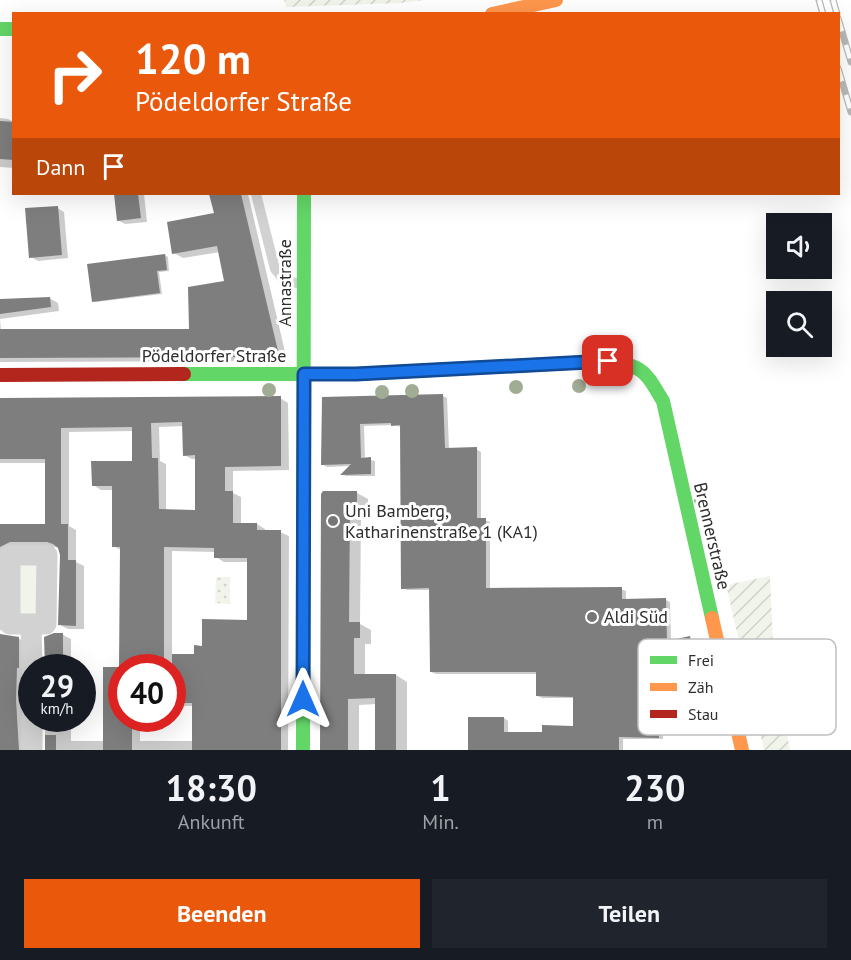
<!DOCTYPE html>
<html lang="de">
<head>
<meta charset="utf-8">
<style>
  :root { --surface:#171b24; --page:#20242c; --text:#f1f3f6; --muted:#9ea1a6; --accent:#ea580c }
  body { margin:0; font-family:"PT Sans",sans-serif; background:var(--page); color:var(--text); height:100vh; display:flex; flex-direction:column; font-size:22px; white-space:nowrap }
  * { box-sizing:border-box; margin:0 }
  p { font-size:20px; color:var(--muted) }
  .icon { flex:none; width:33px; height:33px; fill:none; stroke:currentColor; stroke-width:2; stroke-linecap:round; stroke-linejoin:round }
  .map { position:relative; height:750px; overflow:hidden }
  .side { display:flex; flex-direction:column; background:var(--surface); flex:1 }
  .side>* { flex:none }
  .banner { position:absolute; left:12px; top:12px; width:828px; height:183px; border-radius:0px; box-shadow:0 6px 24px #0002; background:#ea580c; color:#fff; overflow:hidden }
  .tools { position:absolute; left:766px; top:213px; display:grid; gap:12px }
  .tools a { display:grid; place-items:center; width:66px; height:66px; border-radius:0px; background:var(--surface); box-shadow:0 6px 24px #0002; font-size:30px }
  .speed { position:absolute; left:18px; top:654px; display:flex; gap:12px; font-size:30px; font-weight:700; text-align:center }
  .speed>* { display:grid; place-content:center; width:78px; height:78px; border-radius:50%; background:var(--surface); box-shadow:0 6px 24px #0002; line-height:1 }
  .speed small { font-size:15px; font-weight:400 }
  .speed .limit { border:9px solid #d22; background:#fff; color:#111 }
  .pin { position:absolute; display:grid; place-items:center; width:51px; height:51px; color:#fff; margin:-26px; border-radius:12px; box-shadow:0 3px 9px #0006 }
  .me { position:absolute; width:66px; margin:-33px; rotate:0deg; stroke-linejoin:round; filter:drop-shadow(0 0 4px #0008) }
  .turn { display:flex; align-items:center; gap:21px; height:126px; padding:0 24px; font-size:27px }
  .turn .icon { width:78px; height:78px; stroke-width:2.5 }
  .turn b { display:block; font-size:42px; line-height:51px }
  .then { display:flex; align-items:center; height:57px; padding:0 24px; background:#0003; gap:12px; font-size:22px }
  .eta { display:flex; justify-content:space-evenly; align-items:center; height:102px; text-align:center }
  .eta b { font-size:36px; font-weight:600; line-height:42px }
  .primary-button { display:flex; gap:12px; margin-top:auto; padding:12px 24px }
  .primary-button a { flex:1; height:69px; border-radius:0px; background:var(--accent); color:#fff; font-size:24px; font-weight:600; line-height:69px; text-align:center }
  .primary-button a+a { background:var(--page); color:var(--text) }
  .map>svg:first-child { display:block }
  .grass { fill:#f1f4eb }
  .park { fill:url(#park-dots) }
  .garden { fill:url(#garden-furrows) }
  .shadow { fill:#0003; fill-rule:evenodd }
  .building { fill:#7e7e7e; fill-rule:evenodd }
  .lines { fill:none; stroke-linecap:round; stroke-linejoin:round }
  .lane { stroke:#d2d2d2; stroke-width:10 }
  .street { stroke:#d2d2d2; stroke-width:21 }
  .fast { stroke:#63d668; stroke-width:14 }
  .slow { stroke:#ff974d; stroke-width:14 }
  .jam { stroke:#b3261e; stroke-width:14 }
  .rail-casing { stroke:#b9b9b9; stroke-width:7 }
  .rail { stroke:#fff; stroke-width:4.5; stroke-dasharray:14; stroke-linecap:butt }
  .tree { fill:#a1ac94 }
  .route-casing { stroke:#114b97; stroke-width:15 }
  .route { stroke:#1a73e8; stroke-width:10 }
  .poi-dot { fill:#767676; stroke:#fff; stroke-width:2 }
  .labels { text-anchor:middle; stroke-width:6; stroke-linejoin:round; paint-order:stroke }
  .street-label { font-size:18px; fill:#2d2d2d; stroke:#fff }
  .poi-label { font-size:18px; fill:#2d2d2d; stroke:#fff; text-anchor:start }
  .key { fill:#fff; stroke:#c0c0c0; stroke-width:1.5 }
  .key-label { font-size:16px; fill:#2d2d2d }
</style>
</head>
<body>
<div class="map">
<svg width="851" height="750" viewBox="0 0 851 750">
  <defs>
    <pattern id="park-dots" width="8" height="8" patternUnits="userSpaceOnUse" patternTransform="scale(1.5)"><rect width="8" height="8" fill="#f1f4eb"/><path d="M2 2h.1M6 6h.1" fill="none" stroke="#cfd2ca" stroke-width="1.8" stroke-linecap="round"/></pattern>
    <pattern id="garden-furrows" width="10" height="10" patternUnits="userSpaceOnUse" patternTransform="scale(1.5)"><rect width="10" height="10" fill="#f1f4eb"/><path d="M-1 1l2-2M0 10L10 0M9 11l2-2" fill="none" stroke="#cfd2ca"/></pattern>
  </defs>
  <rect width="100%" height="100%" fill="#fff"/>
  <path class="grass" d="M19,563H38L41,614L19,617Z"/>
  <path class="park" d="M216,577H230V604L215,603Z"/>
  <path class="garden" d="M284,0H425L400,3L286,7Z
    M770,576L774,665L790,750H764L726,585Z"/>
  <path class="shadow" d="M0,118L8,119L14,122V168L0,167Z
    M115,194H144L147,222L125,224L118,220Z
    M211,194H248L286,356L280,361L0,362V300L49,298L58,303L59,311L0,319L1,331L190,330L226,283L220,252L183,258L174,253L216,214Z
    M57,208L64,212L68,258L38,261L31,257Z
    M165,255L168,257L169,271L159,272L162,294L96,302L93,301Z
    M443,396L447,398L449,449H476L481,452V519L490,522V590L621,589L626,591V600H666L670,602L671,642L689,638L694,640L700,666L674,672L669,668H647L646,714H658L663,717V739H623V750H471L504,718L508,721V733H544L575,727L574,698H542L538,696V674H436L431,672V590H407L403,588L401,427L392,425L364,426L365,459L375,461V476H346L342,474L351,466L327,467L322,464L324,399Z
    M280,398L288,403L289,470L233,471V493L241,497V524H257L265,529V532H280L289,536L288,750H45V718H71V741H104L120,669L121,550L113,546L114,490H101L93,485L134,462V431L69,432V526L76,530V562L84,566V629H68L60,625L61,555L59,547L19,546L5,630H0V525H47L46,463H0V399ZM184,426V455L192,459H196V511H166V464L160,461L159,427ZM172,551L216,552V557L224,562H249L248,621L204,647L195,656H172ZM122,668H172V706H193V741H140V718H122Z
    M357,493L368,499V515H361L360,624L371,630V644H365V675H396L407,682V750H376V704L359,705V750H322V494Z
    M63,635L71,639V668H45Z
    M0,636L18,638L26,643L29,680L32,682V714L27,750H0Z"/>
  <path class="building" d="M0,121L14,122V160L0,159Z
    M114,194H138L141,218L117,221Z
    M209,194H241L278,351L271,357L0,358V329H189L188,287L224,281L217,246L172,254L167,222L214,213Z
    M58,206L62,255L29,258L25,208Z
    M165,254L167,270L157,271L160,293L92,302L87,264Z
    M50,297L51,307L0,314V299Z
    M443,394L445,448L477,447V518H486V588L622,587V599L666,598L667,641L690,636L696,664L668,670L667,666H643L642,713H659V738L619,737V750H468V717H504V732H542V725L573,726V697L536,696V672H430L429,588L401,589L400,425L391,426V423L360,424L361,458L371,457V474L340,475L351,464L321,465L322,397Z
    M281,396V466L225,467V491H233V523H257V530H281V750H192V703H172V654H194V645L202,646V619L247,620V558H214V548L164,547V668H122V718H132V750H103V667H119L120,547H112V486H92L91,461H132V427L61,428V524H68V560H76V626L58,625L60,555L58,548L53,544L47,542H10L0,547V524H45V459H0V398ZM182,422L183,456L195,455V510L159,509L158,458H152L151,423Z
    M323,491H357V509H350L349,622H360V638H354V674H396V750H375V698L348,699V750H320L321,494Z
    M54,633H63V668H45L44,637Z
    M0,634L19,637V668H17L16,700L19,750H0Z
    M45,735H56V750H45Z"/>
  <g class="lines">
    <path class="lane" d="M256,194L275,269L285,281L303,284"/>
    <path class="street" d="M10,555H47L46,624H10Z
      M31,624L32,668
      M32,718V750"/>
    <path class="fast" d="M0,29H14
      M184,374H356L608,361C645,367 644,370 663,401L712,618
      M303,750L304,194"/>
    <path class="slow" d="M492,14L556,0
      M712,618L742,750"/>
    <path class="jam" d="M0,375L184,374"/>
    <g class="rail-casing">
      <path id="rail" d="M819,0L823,14
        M833,0L837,14
        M838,18L851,62
        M838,68L851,112"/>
    </g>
    <use href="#rail" class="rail"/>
  </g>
  <g class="tree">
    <circle cx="579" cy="386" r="7"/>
    <circle cx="516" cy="387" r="7"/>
    <circle cx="269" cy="390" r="7"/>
    <circle cx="412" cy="391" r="7"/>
    <circle cx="382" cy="392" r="7"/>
    <circle cx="701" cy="500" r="7"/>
  </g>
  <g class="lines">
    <g class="route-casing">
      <path id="route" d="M303,699L304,374H356L608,361"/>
    </g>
    <use href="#route" class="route"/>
  </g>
  <g class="poi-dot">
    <circle cx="333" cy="521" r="6"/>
    <circle cx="592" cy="617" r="6"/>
  </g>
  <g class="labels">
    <g class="street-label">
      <text transform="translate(285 283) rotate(-90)" y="6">Annastraße</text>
      <text x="214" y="362">Pödeldorfer Straße</text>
      <text transform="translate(712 536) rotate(77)" y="6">Brennerstraße</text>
    </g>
    <g class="poi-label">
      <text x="345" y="517">Uni Bamberg,<tspan x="345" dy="21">Katharinenstraße 1 (KA1)</tspan></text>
      <text x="604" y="623">Aldi Süd</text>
    </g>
  </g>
  <rect x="638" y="639" width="198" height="96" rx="9" class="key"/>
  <rect x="650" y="656" width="27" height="8" fill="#63d668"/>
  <rect x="650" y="683" width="27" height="8" fill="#ff974d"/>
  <rect x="650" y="710" width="27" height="8" fill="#b3261e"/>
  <g class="key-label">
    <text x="688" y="666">Frei</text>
    <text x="688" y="693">Zäh</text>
    <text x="688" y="720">Stau</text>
  </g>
</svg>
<div class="tools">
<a><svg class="icon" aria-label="sound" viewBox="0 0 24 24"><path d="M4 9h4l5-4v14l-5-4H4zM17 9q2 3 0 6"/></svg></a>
<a><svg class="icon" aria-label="search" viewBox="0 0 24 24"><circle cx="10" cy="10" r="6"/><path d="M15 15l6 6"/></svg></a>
</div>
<div class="speed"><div>29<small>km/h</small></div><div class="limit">40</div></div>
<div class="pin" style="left:608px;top:361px;background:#d93025"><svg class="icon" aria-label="arrive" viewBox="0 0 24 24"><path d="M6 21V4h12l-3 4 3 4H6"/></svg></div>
<svg class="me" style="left:303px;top:699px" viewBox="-20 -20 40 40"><path d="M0-17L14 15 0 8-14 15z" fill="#1a73e8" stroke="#fff" stroke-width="4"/></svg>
<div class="banner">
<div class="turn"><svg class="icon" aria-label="right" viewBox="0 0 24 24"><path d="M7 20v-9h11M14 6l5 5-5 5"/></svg><div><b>120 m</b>Pödeldorfer Straße</div></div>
<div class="then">Dann<svg class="icon" aria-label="arrive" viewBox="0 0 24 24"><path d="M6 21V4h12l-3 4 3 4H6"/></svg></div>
</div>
</div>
<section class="side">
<div class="eta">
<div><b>18:30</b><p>Ankunft</p></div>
<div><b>1</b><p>Min.</p></div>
<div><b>230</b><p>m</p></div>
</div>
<div class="primary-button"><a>Beenden</a><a>Teilen</a></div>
</section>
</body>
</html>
